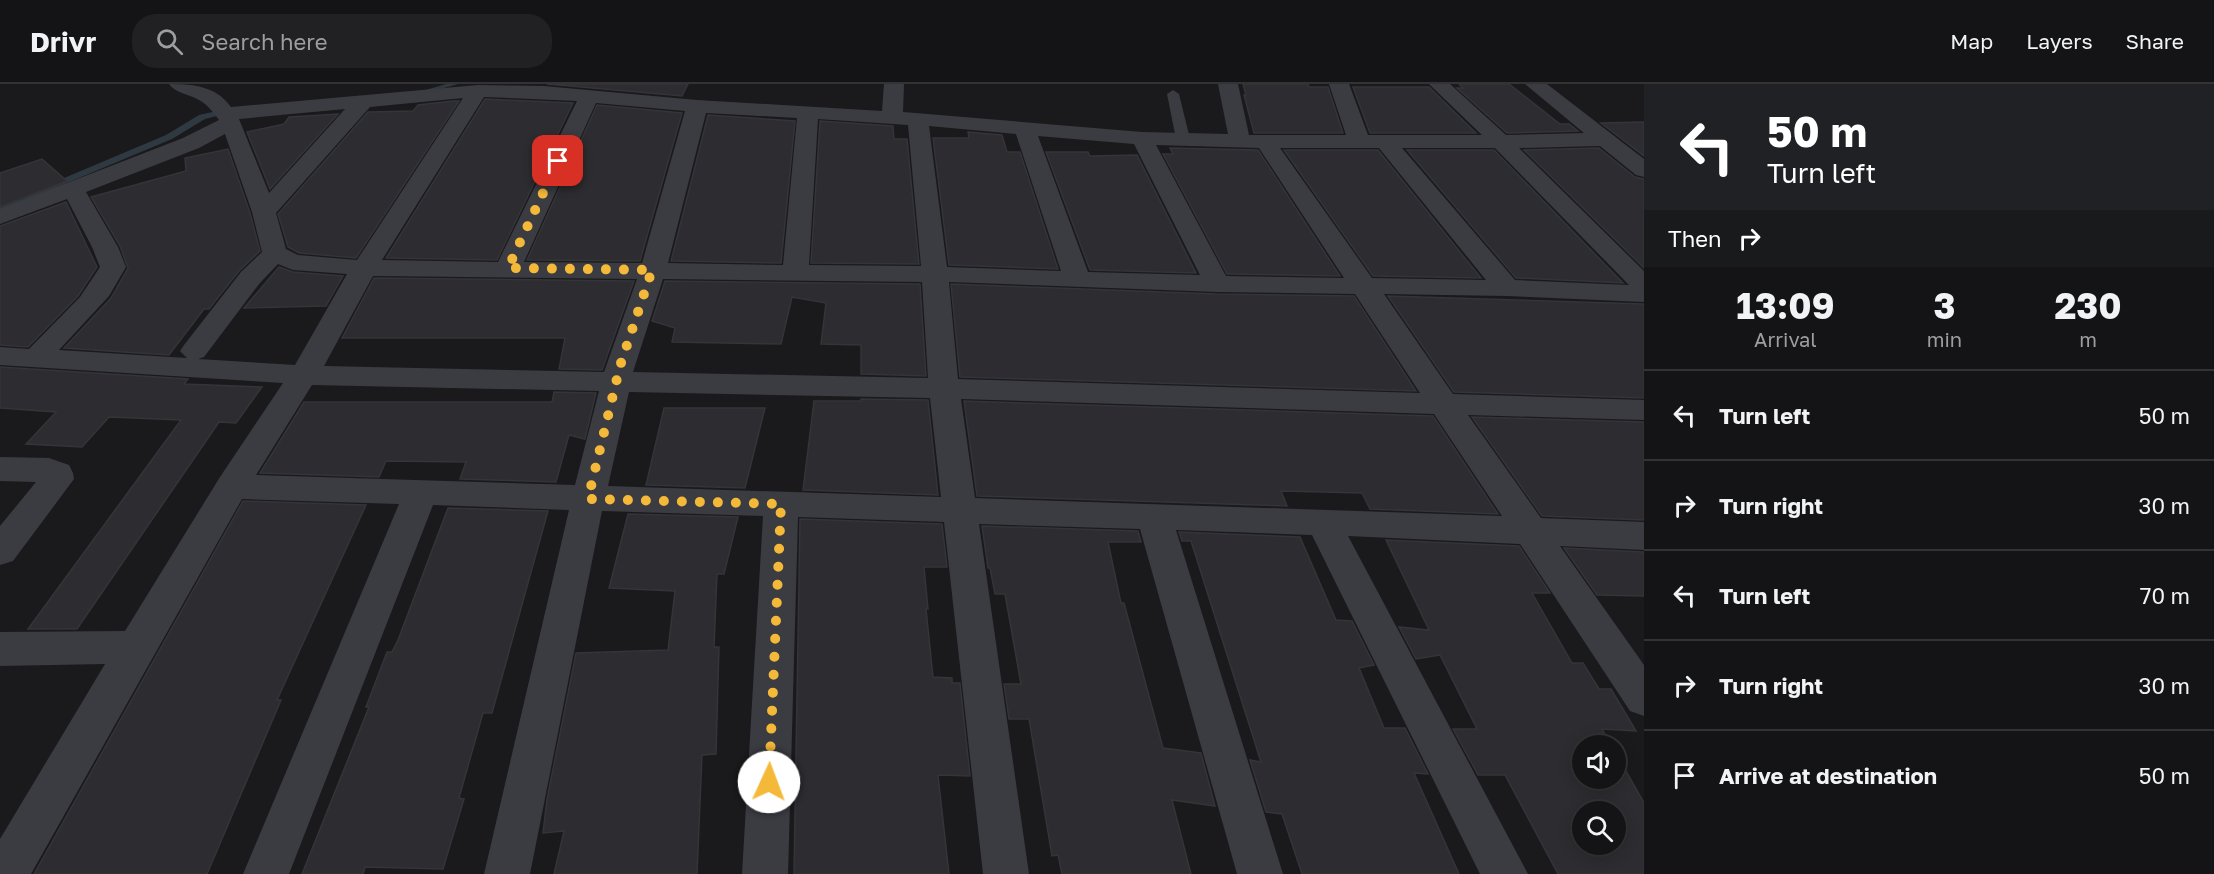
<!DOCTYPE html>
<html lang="en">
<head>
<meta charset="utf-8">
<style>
  :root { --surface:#141416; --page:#212123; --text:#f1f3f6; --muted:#9d9ea1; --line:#333335 }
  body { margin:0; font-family:"Golos Text",sans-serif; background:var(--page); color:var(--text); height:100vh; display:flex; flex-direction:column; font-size:22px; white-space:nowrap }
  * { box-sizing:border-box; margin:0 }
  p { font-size:20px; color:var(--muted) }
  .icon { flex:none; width:33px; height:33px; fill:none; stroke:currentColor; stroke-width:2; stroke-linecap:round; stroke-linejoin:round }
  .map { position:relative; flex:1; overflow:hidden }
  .panel { display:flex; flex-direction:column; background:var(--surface); width:570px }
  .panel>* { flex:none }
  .hud { background:#202124; color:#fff; overflow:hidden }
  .buttons { position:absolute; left:1572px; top:651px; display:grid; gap:12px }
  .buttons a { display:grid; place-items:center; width:54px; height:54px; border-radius:50%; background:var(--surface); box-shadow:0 3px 15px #0003,0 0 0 2px var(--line); font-size:30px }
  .pin { position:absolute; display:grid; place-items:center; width:51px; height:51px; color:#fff; margin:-26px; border-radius:12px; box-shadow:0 3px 9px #0006 }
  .me { position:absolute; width:66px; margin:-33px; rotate:2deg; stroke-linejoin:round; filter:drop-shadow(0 0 4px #0008) }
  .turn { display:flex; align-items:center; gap:21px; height:126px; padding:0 24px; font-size:27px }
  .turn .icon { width:78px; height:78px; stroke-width:2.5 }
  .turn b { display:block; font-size:42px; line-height:51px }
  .then { display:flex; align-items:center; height:57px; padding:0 24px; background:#0003; gap:12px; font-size:22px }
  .eta { display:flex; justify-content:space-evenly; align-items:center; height:102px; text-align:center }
  .eta b { font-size:36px; font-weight:700; line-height:42px }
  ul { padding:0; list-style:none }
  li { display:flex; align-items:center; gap:18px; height:90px; padding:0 24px; border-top:2px solid var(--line) }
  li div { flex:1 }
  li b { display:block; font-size:22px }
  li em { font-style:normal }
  header { display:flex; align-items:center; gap:36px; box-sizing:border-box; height:84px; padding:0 30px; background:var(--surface); border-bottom:2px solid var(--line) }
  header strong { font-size:28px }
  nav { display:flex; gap:33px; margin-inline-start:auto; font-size:21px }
  .search { width:420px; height:54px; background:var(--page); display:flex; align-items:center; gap:15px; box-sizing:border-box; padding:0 21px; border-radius:24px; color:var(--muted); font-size:22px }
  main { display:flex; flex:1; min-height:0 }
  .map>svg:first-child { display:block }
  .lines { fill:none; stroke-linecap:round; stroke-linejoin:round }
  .stream { fill:#2f3941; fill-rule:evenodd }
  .building { fill:#2d2d31; stroke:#343439; stroke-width:1.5; fill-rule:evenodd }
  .lane { fill:#3b3c42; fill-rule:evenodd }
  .street { fill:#3b3c42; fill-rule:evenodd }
  .route { stroke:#f5b93a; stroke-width:10; stroke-dasharray:0 18 }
</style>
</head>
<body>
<header>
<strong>Drivr</strong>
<div class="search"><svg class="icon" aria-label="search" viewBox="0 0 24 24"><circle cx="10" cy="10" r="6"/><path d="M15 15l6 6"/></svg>Search here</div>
<nav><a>Map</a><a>Layers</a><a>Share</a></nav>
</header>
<main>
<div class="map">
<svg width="1644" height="790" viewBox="0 0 1644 790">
  <rect width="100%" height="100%" fill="#1a1a1d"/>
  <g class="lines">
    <path class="stream" d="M446,0H458L423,10L419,8Z
      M230,24L234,26L233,28L205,35L172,55L0,127V121L166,51L199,31Z"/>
  </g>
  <path class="building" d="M547,0H688L682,12Z
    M1243,0H1308L1309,3H1328L1343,49H1254L1244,11H1246Z
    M1459,0H1509L1560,40H1569L1578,47L1507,49L1457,4H1463Z
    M1353,3H1429L1476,49H1370Z
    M485,15L573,19L497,176L386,174Z
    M453,17H459L356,174L299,169L288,163L278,130L368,28L413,27L418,21Z
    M597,21L682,29L640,177L527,176Z
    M338,30L270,105L247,48L284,40L289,33Z
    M708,31L795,37L781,179L671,177Z
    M820,37L893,42L894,55H907L919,180L811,179Z
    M1644,38V72L1601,39Z
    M968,48L1002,51L1007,68H1020L1058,185L949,181L933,54H969Z
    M1170,64L1258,66L1340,192L1227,190L1163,70H1173Z
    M1599,64L1635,93L1644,95V184L1524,66Z
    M228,65L250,129L260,167L239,187L209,225H204L169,271L64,264L111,214L128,184L120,162L91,113L186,87L185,74Z
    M1284,66H1378L1481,194L1373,192Z
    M1407,66H1494L1623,199L1516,194Z
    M1046,68H1088L1090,72L1137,71L1196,189L1090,186Z
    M42,75L67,97L0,123V89Z
    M66,118L97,183L78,212L28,263L0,261V142Z
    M279,183L293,188L343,192L326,222L244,224Z
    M374,194L634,197L602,286L559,285L565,254H342Z
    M665,197L920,200L926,292L861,290V261L821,260L826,219L792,213L781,260L672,258L675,244L652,237Z
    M951,200L1217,210L1354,212L1416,307L960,293Z
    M1388,212L1644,220V314L1454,308Z
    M0,283L188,295L184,300L262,303L236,339L219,338L77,545H28L181,336L109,333L82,363L26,360L56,328L0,324Z
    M554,308L596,309L585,355L569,351L556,398L460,395L466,378L386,377L379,393L260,389L304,318H552Z
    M861,315L928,316L938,411L803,406L814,317H861Z
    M964,317L1433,332L1498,430L1370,425L1362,409L1281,407L1287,422L977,412Z
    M664,324H765L745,404L646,401Z
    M1472,333L1644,338V436L1542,432Z
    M243,417L366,421L277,616H281L207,790H34Z
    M448,424L548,427L492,629H483L459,714L464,715L443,785L365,783L363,790H302L369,623H366L387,568H392L398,556Z
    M628,430L738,433L724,490H717L714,563H719L716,670L702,671L697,790H554L564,747L543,749L547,715L576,569L668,566L675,507L609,504Z
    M800,435L942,440L947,483H924L928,525H926L933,593L952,594V599H960L970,692L938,691L949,790H794Z
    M982,442L1138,447L1141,458H1108L1121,519H1124L1163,664L1201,669L1215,722L1172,716L1191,790H1062L1058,771L1052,772L1029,635H1009L1004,600H1021L1005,510H995L990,484H988Z
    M1179,448L1300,453L1336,536L1352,537L1374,581L1359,584L1384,644H1405L1428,690L1414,689L1459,790H1302L1282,730L1266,728L1250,676L1261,678L1191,457H1182Z
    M1386,456L1519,462L1550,509H1532L1572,579H1583L1599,605H1611L1636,647L1602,645L1611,662H1582V694H1616V669L1644,719V790H1558L1505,691H1478L1453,645H1477L1440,571L1416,575L1399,543L1429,546ZM1582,728H1616V760H1582Z
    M1564,464L1644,468V512L1597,511Z"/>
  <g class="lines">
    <path class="lane" d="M1173,6L1179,10L1190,55L1183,59L1176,55L1167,10Z"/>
    <path class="street" d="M169,0C193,0 216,2 231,23L478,1L544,2L697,16L882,27L884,0H904L903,28L1142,48L1228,50L1218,0H1238L1249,51H1346L1329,0H1349L1368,51H1482L1429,0H1450L1506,51L1584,49L1525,0H1547L1644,75V93L1636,91L1600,62L1519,64L1644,187V218L1507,212L1384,210L1453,310L1644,316V336L1468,331L1541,434L1644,438V466L1560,462L1644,581V632L1630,627L1520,460L1348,452L1528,790H1480L1312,451L1176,446L1283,790H1237L1140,445L979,440L1029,790H983L944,438L798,433L788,790H742L763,432L602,427L530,790H484L569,426L433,421L289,790H243L399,420L242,415L31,790H0V755L105,580L0,582V548L125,547L220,393L283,299L0,281V263L29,265L80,213L100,183L92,163L67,115L0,140V125L183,54L219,36C213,28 208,21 199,16C189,10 175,9 169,0ZM484,13L577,17L498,178L382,176ZM463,14L357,176L298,171L286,165L276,129L370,23ZM596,19L685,27L642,179L524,178ZM345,25L269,109L239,35ZM706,29L797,34L783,181L668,179ZM818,35L908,41L921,182L809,181ZM929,42L1016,50L1061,187L947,183ZM225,50L252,128L262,168L241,188L184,261L180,267L187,274L59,266L109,212L126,183L118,163L86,108L199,64ZM1038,52L1134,60L1200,191L1088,188ZM1156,61L1259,64L1344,194L1226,192ZM1280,64H1379L1486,196L1372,194ZM1402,64H1495L1629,201L1515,196ZM278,180L293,186L347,190L295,281L198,275L204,273L259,200ZM373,192L637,195L604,288L324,282ZM663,195L922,198L928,294L633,288ZM949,198L1217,208L1355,210L1420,309L958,295ZM312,301L599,307L575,401L256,391ZM629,308L930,314L941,413L608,402ZM961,315L1434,330L1502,432L975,414Z
      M0,373L49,374L69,381L73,389L74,395L13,477L0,481V442L36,398L0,397Z"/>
  </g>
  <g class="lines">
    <path class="route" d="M558,77L508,184L652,186L620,282L588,415L781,420L769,698"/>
  </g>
</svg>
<div class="buttons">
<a><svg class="icon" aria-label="sound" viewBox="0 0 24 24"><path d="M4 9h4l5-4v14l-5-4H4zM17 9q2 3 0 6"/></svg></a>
<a><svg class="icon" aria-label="search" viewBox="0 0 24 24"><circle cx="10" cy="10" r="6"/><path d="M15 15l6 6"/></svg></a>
</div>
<div class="pin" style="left:558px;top:77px;background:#d93025"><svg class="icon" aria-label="arrive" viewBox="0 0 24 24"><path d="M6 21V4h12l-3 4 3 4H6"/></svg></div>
<svg class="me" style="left:769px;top:698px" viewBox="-20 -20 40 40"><circle r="19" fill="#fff"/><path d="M0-13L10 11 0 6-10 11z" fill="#f5b93a"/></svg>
</div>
<section class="panel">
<div class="hud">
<div class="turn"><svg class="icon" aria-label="left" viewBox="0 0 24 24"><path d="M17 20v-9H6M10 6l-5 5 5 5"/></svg><div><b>50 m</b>Turn left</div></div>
<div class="then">Then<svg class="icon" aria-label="right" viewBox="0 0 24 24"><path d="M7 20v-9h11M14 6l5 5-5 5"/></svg></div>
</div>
<div class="eta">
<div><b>13:09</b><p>Arrival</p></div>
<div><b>3</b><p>min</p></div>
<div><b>230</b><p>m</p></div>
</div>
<ul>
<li><svg class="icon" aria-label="left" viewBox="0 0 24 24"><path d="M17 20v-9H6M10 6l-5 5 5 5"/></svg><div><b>Turn left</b></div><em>50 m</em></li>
<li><svg class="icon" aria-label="right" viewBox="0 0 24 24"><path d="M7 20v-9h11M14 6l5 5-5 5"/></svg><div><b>Turn right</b></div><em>30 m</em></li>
<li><svg class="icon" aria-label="left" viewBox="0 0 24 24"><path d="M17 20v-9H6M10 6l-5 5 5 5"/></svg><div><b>Turn left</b></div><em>70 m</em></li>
<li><svg class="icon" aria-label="right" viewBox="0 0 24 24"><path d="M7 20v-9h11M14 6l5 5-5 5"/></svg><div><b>Turn right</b></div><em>30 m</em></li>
<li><svg class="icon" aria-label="arrive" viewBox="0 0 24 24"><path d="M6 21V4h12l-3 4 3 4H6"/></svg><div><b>Arrive at destination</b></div><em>50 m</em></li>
</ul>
</section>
</main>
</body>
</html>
